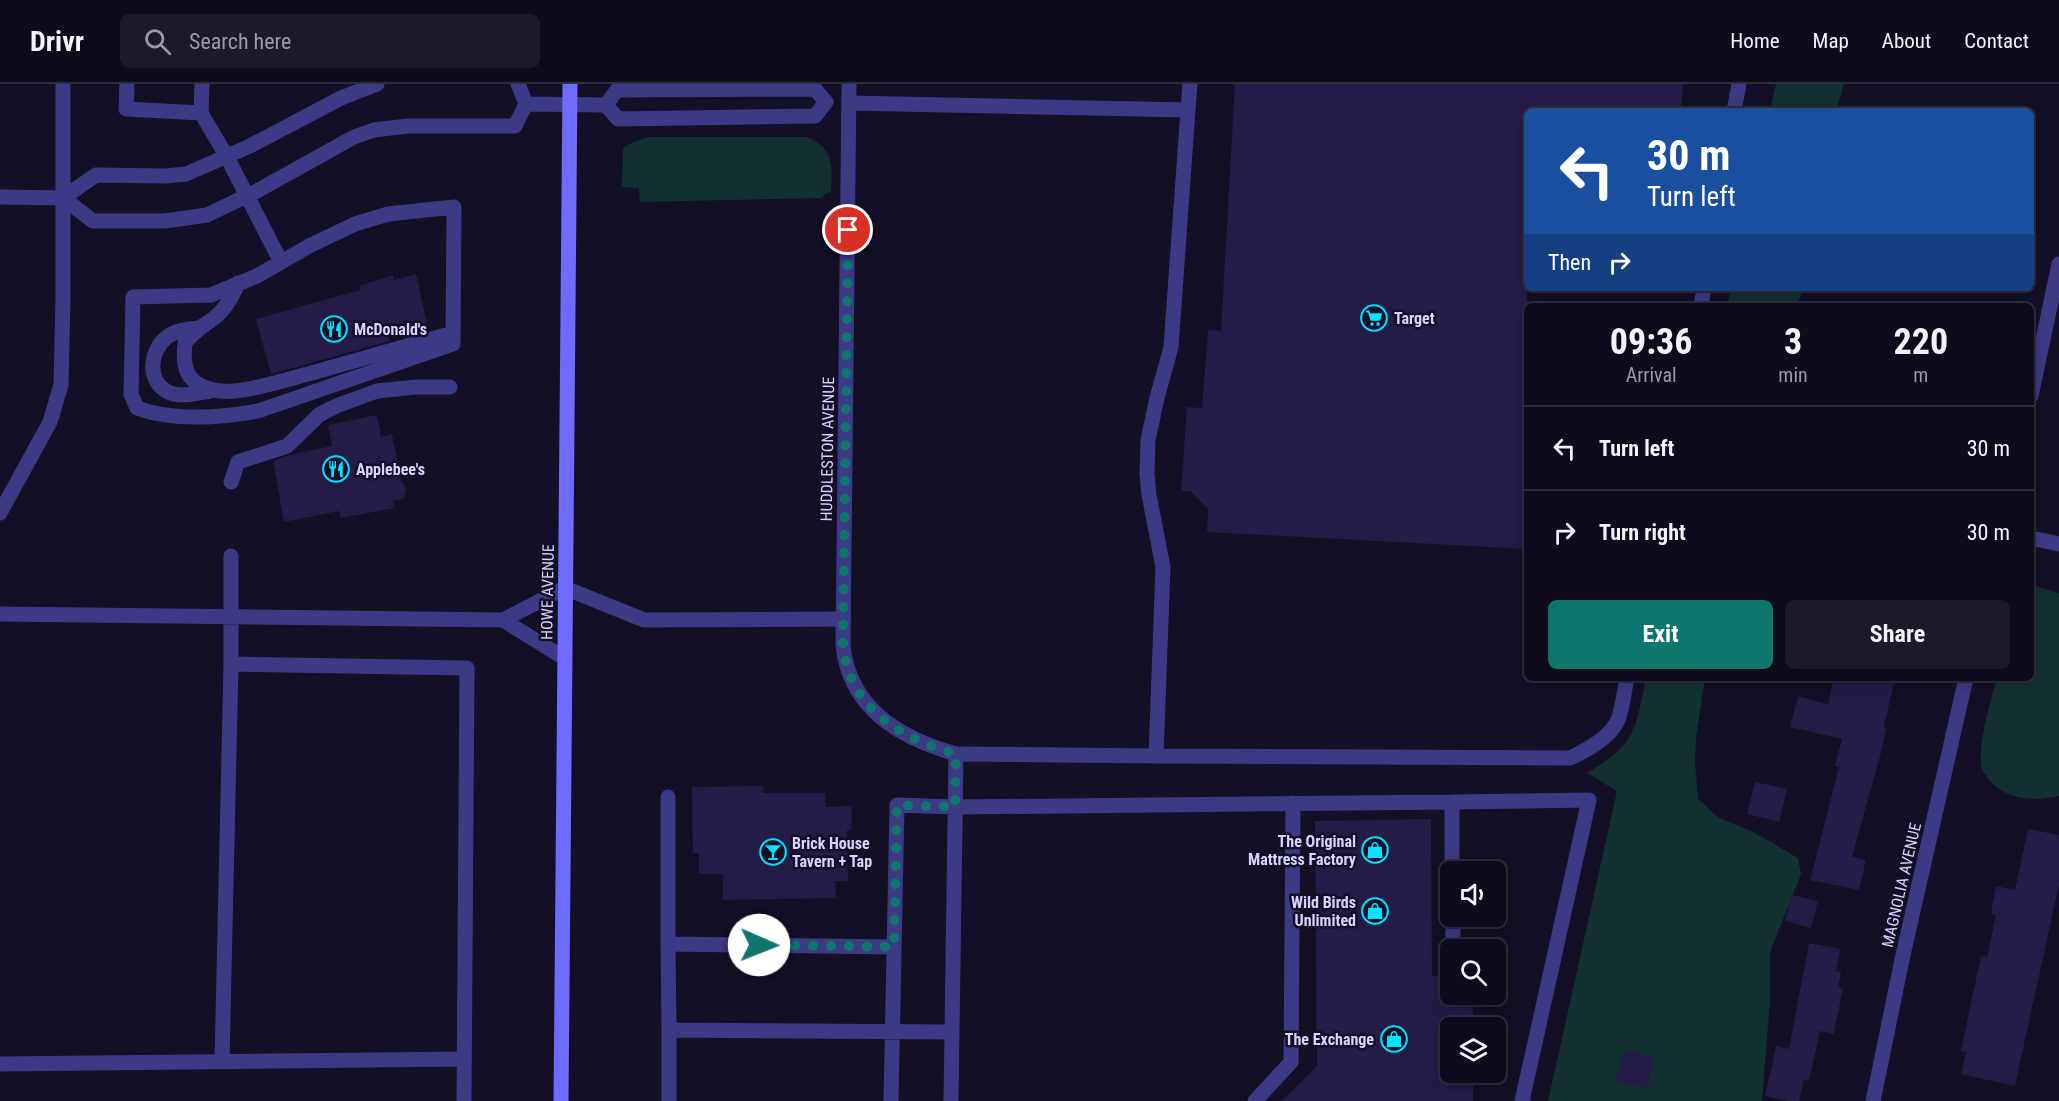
<!DOCTYPE html>
<html lang="en">
<head>
<meta charset="utf-8">
<style>
  :root { --surface:#0e0b1c; --page:#1c1929; --text:#f1f3f6; --muted:#9b9ba3; --line:#2e2b3b; --accent:#0f766e }
  body { margin:0; font-family:"Roboto Condensed",sans-serif; background:var(--page); color:var(--text); height:100vh; display:flex; flex-direction:column; font-size:22px; white-space:nowrap }
  * { box-sizing:border-box; margin:0 }
  p { font-size:20px; color:var(--muted) }
  .icon { flex:none; width:33px; height:33px; fill:none; stroke:currentColor; stroke-width:2; stroke-linecap:round; stroke-linejoin:round }
  .map { position:relative; flex:1; overflow:hidden }
  .sheet { position:absolute; left:1524px; top:219px; width:510px; height:378px; display:flex; flex-direction:column; background:var(--surface); border-radius:9px; box-shadow:0 3px 15px #0003,0 0 0 2px var(--line) }
  .sheet>* { flex:none }
  .top-card { position:absolute; left:1524px; top:24px; width:510px; height:183px; border-radius:9px; box-shadow:0 3px 15px #0003,0 0 0 2px var(--line); background:#1a4fa0; color:#fff; overflow:hidden }
  .buttons { position:absolute; left:1440px; top:777px; display:grid; gap:12px }
  .buttons a { display:grid; place-items:center; width:66px; height:66px; border-radius:9px; background:var(--surface); box-shadow:0 3px 15px #0003,0 0 0 2px var(--line); font-size:30px }
  .pin { position:absolute; display:grid; place-items:center; width:51px; height:51px; color:#fff; margin:-26px; border:3px solid #fff; border-radius:50%; box-shadow:0 2px 6px #0007 }
  .me { position:absolute; width:66px; margin:-33px; rotate:91deg; stroke-linejoin:round; filter:drop-shadow(0 0 4px #0008) }
  .turn { display:flex; align-items:center; gap:21px; height:126px; padding:0 24px; font-size:27px }
  .turn .icon { width:78px; height:78px; stroke-width:2.5 }
  .turn b { display:block; font-size:42px; line-height:51px }
  .then { display:flex; align-items:center; height:57px; padding:0 24px; background:#0003; gap:12px; font-size:22px }
  .eta { display:flex; justify-content:space-evenly; align-items:center; height:102px; text-align:center }
  .eta b { font-size:36px; font-weight:700; line-height:42px }
  .action { display:flex; gap:12px; margin-top:auto; padding:12px 24px }
  .action a { flex:1; height:69px; border-radius:9px; background:var(--accent); color:#fff; font-size:24px; font-weight:700; line-height:69px; text-align:center }
  .action a+a { background:var(--page); color:var(--text) }
  ul { padding:0; list-style:none }
  li { display:flex; align-items:center; gap:18px; height:84px; padding:0 24px; border-top:2px solid var(--line) }
  li div { flex:1 }
  li b { display:block; font-size:22px }
  li em { font-style:normal }
  header { display:flex; align-items:center; gap:36px; box-sizing:border-box; height:84px; padding:0 30px; background:var(--surface); border-bottom:2px solid var(--line) }
  header strong { font-size:28px }
  nav { display:flex; gap:33px; margin-inline-start:auto; font-size:21px }
  .search { width:420px; height:54px; background:var(--page); display:flex; align-items:center; gap:15px; box-sizing:border-box; padding:0 21px; border-radius:9px; color:var(--muted); font-size:22px }
  .map>svg:first-child { display:block }
  .green { fill:#12302f }
  .building { fill:#241b47 }
  .lines { fill:none; stroke-linecap:round; stroke-linejoin:round }
  .lane { stroke:#3d3a85; stroke-width:15 }
  .street { stroke:#3d3a85; stroke-width:15 }
  .secondary { stroke:#6f6bff; stroke-width:15 }
  .route { stroke:#0f766e; stroke-width:10; stroke-dasharray:0 18 }
  .labels { text-anchor:middle; stroke-width:5; stroke-linejoin:round; paint-order:stroke }
  .poi-label { font-size:16px; font-weight:bold; fill:#d9d4ff; stroke:#130f26; text-anchor:start }
  .street-label { font-size:16px; fill:#d9d4ff; stroke:#130f26 }
</style>
</head>
<body>
<header>
<strong>Drivr</strong>
<div class="search"><svg class="icon" aria-label="search" viewBox="0 0 24 24"><circle cx="10" cy="10" r="6"/><path d="M15 15l6 6"/></svg>Search here</div>
<nav><a>Home</a><a>Map</a><a>About</a><a>Contact</a></nav>
</header>
<div class="map">
<svg width="2059" height="1017" viewBox="0 0 2059 1017">
  <rect width="100%" height="100%" fill="#130f26"/>
  <path class="green" d="M1776,0H1844L1836,27H1770Z
    M649,53H807C835,65 832,82 831,108L826,109L822,114L640,118L639,104L622,103L623,64L633,58Z
    M1731,204H1804L1796,222H1727Z
    M2031,501L2059,509V712C2033,718 2004,716 1987,693C1985,689 1981,686 1981,681C1979,655 1990,619 1997,594H2031Z
    M1646,594H1705L1696,653L1695,678L1698,715L1718,733L1753,748L1798,774L1801,790L1770,868V917L1762,1017H1548L1617,707L1587,689C1636,660 1635,647 1646,594Z"/>
  <path class="building" d="M1235,0H1683L1681,27H1527V465L1207,448L1208,425L1190,407H1181L1187,323L1202,324L1208,246L1221,247Z
    M416,190L427,239L388,250L390,257L271,290L256,235L360,206L359,202L393,191L394,196Z
    M377,331L381,353L392,350L401,396L406,404L404,415L393,417L395,424L341,434L339,427L284,438L273,377L293,370L332,362L328,341Z
    M1834,594H1895L1884,643L1886,644L1882,665L1852,773L1866,776L1859,806L1810,796L1839,683L1835,682L1842,655L1790,643L1798,612L1828,620Z
    M1755,698L1787,705L1779,738L1747,730Z
    M763,702V709H825L826,723L852,722L851,746H847L848,797H835L836,814L723,816V790H699V769H693L692,703Z
    M1431,735L1432,892H1450V910H1473V944H1450V988H1473V1017H1282L1317,982L1315,737Z
    M2028,745L2059,751V800L2015,1002L1961,990L1966,968L1961,967L1981,872L1987,873L1996,831L1991,830L1996,802L2015,806Z
    M1792,811L1818,817L1811,844L1785,837Z
    M1809,859L1840,865L1836,887L1841,888L1838,903L1843,904L1834,950L1820,947L1809,997L1804,996L1799,1017H1788L1765,1012L1776,962L1789,965Z
    M1624,966L1654,974L1647,1005L1616,997Z"/>
  <g class="lines">
    <path class="lane" d="M127,0L126,25L201,29L202,0
      M377,0L341,14L250,62L186,90L165,92L96,91L63,114L93,137H165L207,131L257,107L354,53L374,46L408,42H515L526,20L518,0
      M815,5L826,18L815,32L618,35L606,21L617,6Z
      M849,19L1188,26L1190,0
      M526,20L606,21
      M1734,27L1739,0
      M201,29L227,73L281,178
      M0,113L63,114
      M454,123L453,260L258,327C222,334 172,337 137,324L131,310L133,213L211,211L257,192L309,162L355,140L388,130Z
      M238,199C232,214 224,228 210,237C200,244 192,249 185,259C182,285 187,300 214,306C236,312 285,296 308,290C356,276 405,263 453,249
      M1701,222L1704,204
      M198,244C188,245 176,246 167,253C150,266 146,297 168,308C180,314 198,309 210,307
      M231,398L238,378L287,362L319,331L336,322L377,307L416,303H450
      M0,429L50,338L61,301L63,214V0
      M0,530L503,536L565,504L644,536L843,535
      M503,536L564,574
      M231,580V472
      M1156,672L1570,674C1587,666 1610,654 1618,636C1623,623 1624,607 1627,594
      M668,713V860
      M1452,718L1589,716L1522,1017
      M1453,832V866
      M669,946L668,860L894,863
      M222,978L231,580L467,584L464,1017
      M0,980L464,975
      M669,1017V946L952,948
      M891,1017L897,721L955,723L1452,718V788
      M951,1017L956,670L1156,672L1163,483L1149,411L1147,390L1148,356L1157,314L1171,263L1188,26
      M1255,1017L1291,978L1293,719"/>
    <path class="street" d="M849,0L843,562C850,625 900,654 956,670
      M2031,312L2059,180
      M2031,454L2059,460
      M1873,1017L1903,871L1966,594"/>
    <path class="secondary" d="M561,1017L570,0"/>
  </g>
  <g class="lines">
    <path class="route" d="M759,861L894,863L897,721L955,723L956,670C900,654 850,625 843,562L848,146"/>
  </g>
  <defs>
    <g id="supermarket-ring" transform="scale(1.35)"><circle r="9.5" fill="#130f26" stroke="#00e5ff" stroke-width="1.5"/><path d="M-6-5.5h2.5l.6 2H6L4.5 2H-2.5L-4.4-4H-6ZM-1.5 3.2a1.3 1.3 0 1 0 .1 0ZM3 3.2a1.3 1.3 0 1 0 .1 0Z" fill="#00e5ff"/></g>
    <g id="restaurant-ring" transform="scale(1.35)"><circle r="9.5" fill="#130f26" stroke="#00e5ff" stroke-width="1.5"/><path d="M-5-6h1v4h1v-4h1v4h1v-4h1v5L-1.5 .5V6h-2V.5L-5-1ZM5-6V6H3V1.5H1.5Q1.5-4 5-6Z" fill="#00e5ff"/></g>
    <g id="shop-ring" transform="scale(1.35)"><circle r="9.5" fill="#130f26" stroke="#00e5ff" stroke-width="1.5"/><path d="M-5-2.5h2.3a2.7 3.5 0 0 1 5.4 0H5L5.5 6h-11ZM-1.5-2.5h3a1.5 2.3 0 0 0-3 0Z" fill="#00e5ff"/></g>
    <g id="bar-ring" transform="scale(1.35)"><circle r="9.5" fill="#130f26" stroke="#00e5ff" stroke-width="1.5"/><path d="M-6-5H6L.8 .8V4.5H3.5V6h-7V4.5H-.8V.8Z" fill="#00e5ff"/></g>
  </defs>
  <g fill-rule="evenodd">
    <use href="#supermarket-ring" x="1374" y="234"/>
    <use href="#restaurant-ring" x="334" y="245"/>
    <use href="#restaurant-ring" x="336" y="385"/>
    <use href="#shop-ring" x="1375" y="766"/>
    <use href="#bar-ring" x="773" y="768"/>
    <use href="#shop-ring" x="1375" y="827"/>
    <use href="#shop-ring" x="1394" y="955"/>
  </g>
  <g class="labels">
    <g class="poi-label">
      <text x="1394" y="240">Target</text>
      <text x="354" y="251">McDonald's</text>
      <text x="356" y="391">Applebee's</text>
      <text x="1356" y="763" text-anchor="end">The Original<tspan x="1356" dy="18">Mattress Factory</tspan></text>
      <text x="792" y="765">Brick House<tspan x="792" dy="18">Tavern + Tap</tspan></text>
      <text x="1356" y="824" text-anchor="end">Wild Birds<tspan x="1356" dy="18">Unlimited</tspan></text>
      <text x="1374" y="961" text-anchor="end">The Exchange</text>
    </g>
    <g class="street-label">
      <text transform="translate(827 365) rotate(-89)" y="6">HUDDLESTON AVENUE</text>
      <text transform="translate(547 508) rotate(-89)" y="6">HOWE AVENUE</text>
      <text transform="translate(1901 801) rotate(-77)" y="6">MAGNOLIA AVENUE</text>
    </g>
  </g>
</svg>
<div class="buttons">
<a><svg class="icon" aria-label="sound" viewBox="0 0 24 24"><path d="M4 9h4l5-4v14l-5-4H4zM17 9q2 3 0 6"/></svg></a>
<a><svg class="icon" aria-label="search" viewBox="0 0 24 24"><circle cx="10" cy="10" r="6"/><path d="M15 15l6 6"/></svg></a>
<a><svg class="icon" aria-label="layers" viewBox="0 0 24 24"><path d="M12 4l9 5-9 5-9-5zM3 14l9 5 9-5"/></svg></a>
</div>
<div class="pin" style="left:848px;top:146px;background:#d93025"><svg class="icon" aria-label="arrive" viewBox="0 0 24 24"><path d="M6 21V4h12l-3 4 3 4H6"/></svg></div>
<svg class="me" style="left:759px;top:861px" viewBox="-20 -20 40 40"><circle r="19" fill="#fff"/><path d="M0-13L10 11 0 6-10 11z" fill="#0f766e"/></svg>
<div class="top-card">
<div class="turn"><svg class="icon" aria-label="left" viewBox="0 0 24 24"><path d="M17 20v-9H6M10 6l-5 5 5 5"/></svg><div><b>30 m</b>Turn left</div></div>
<div class="then">Then<svg class="icon" aria-label="right" viewBox="0 0 24 24"><path d="M7 20v-9h11M14 6l5 5-5 5"/></svg></div>
</div>
<section class="sheet">
<div class="eta">
<div><b>09:36</b><p>Arrival</p></div>
<div><b>3</b><p>min</p></div>
<div><b>220</b><p>m</p></div>
</div>
<ul>
<li><svg class="icon" aria-label="left" viewBox="0 0 24 24"><path d="M17 20v-9H6M10 6l-5 5 5 5"/></svg><div><b>Turn left</b></div><em>30 m</em></li>
<li><svg class="icon" aria-label="right" viewBox="0 0 24 24"><path d="M7 20v-9h11M14 6l5 5-5 5"/></svg><div><b>Turn right</b></div><em>30 m</em></li>
</ul>
<div class="action"><a>Exit</a><a>Share</a></div>
</section>
</div>
</body>
</html>
